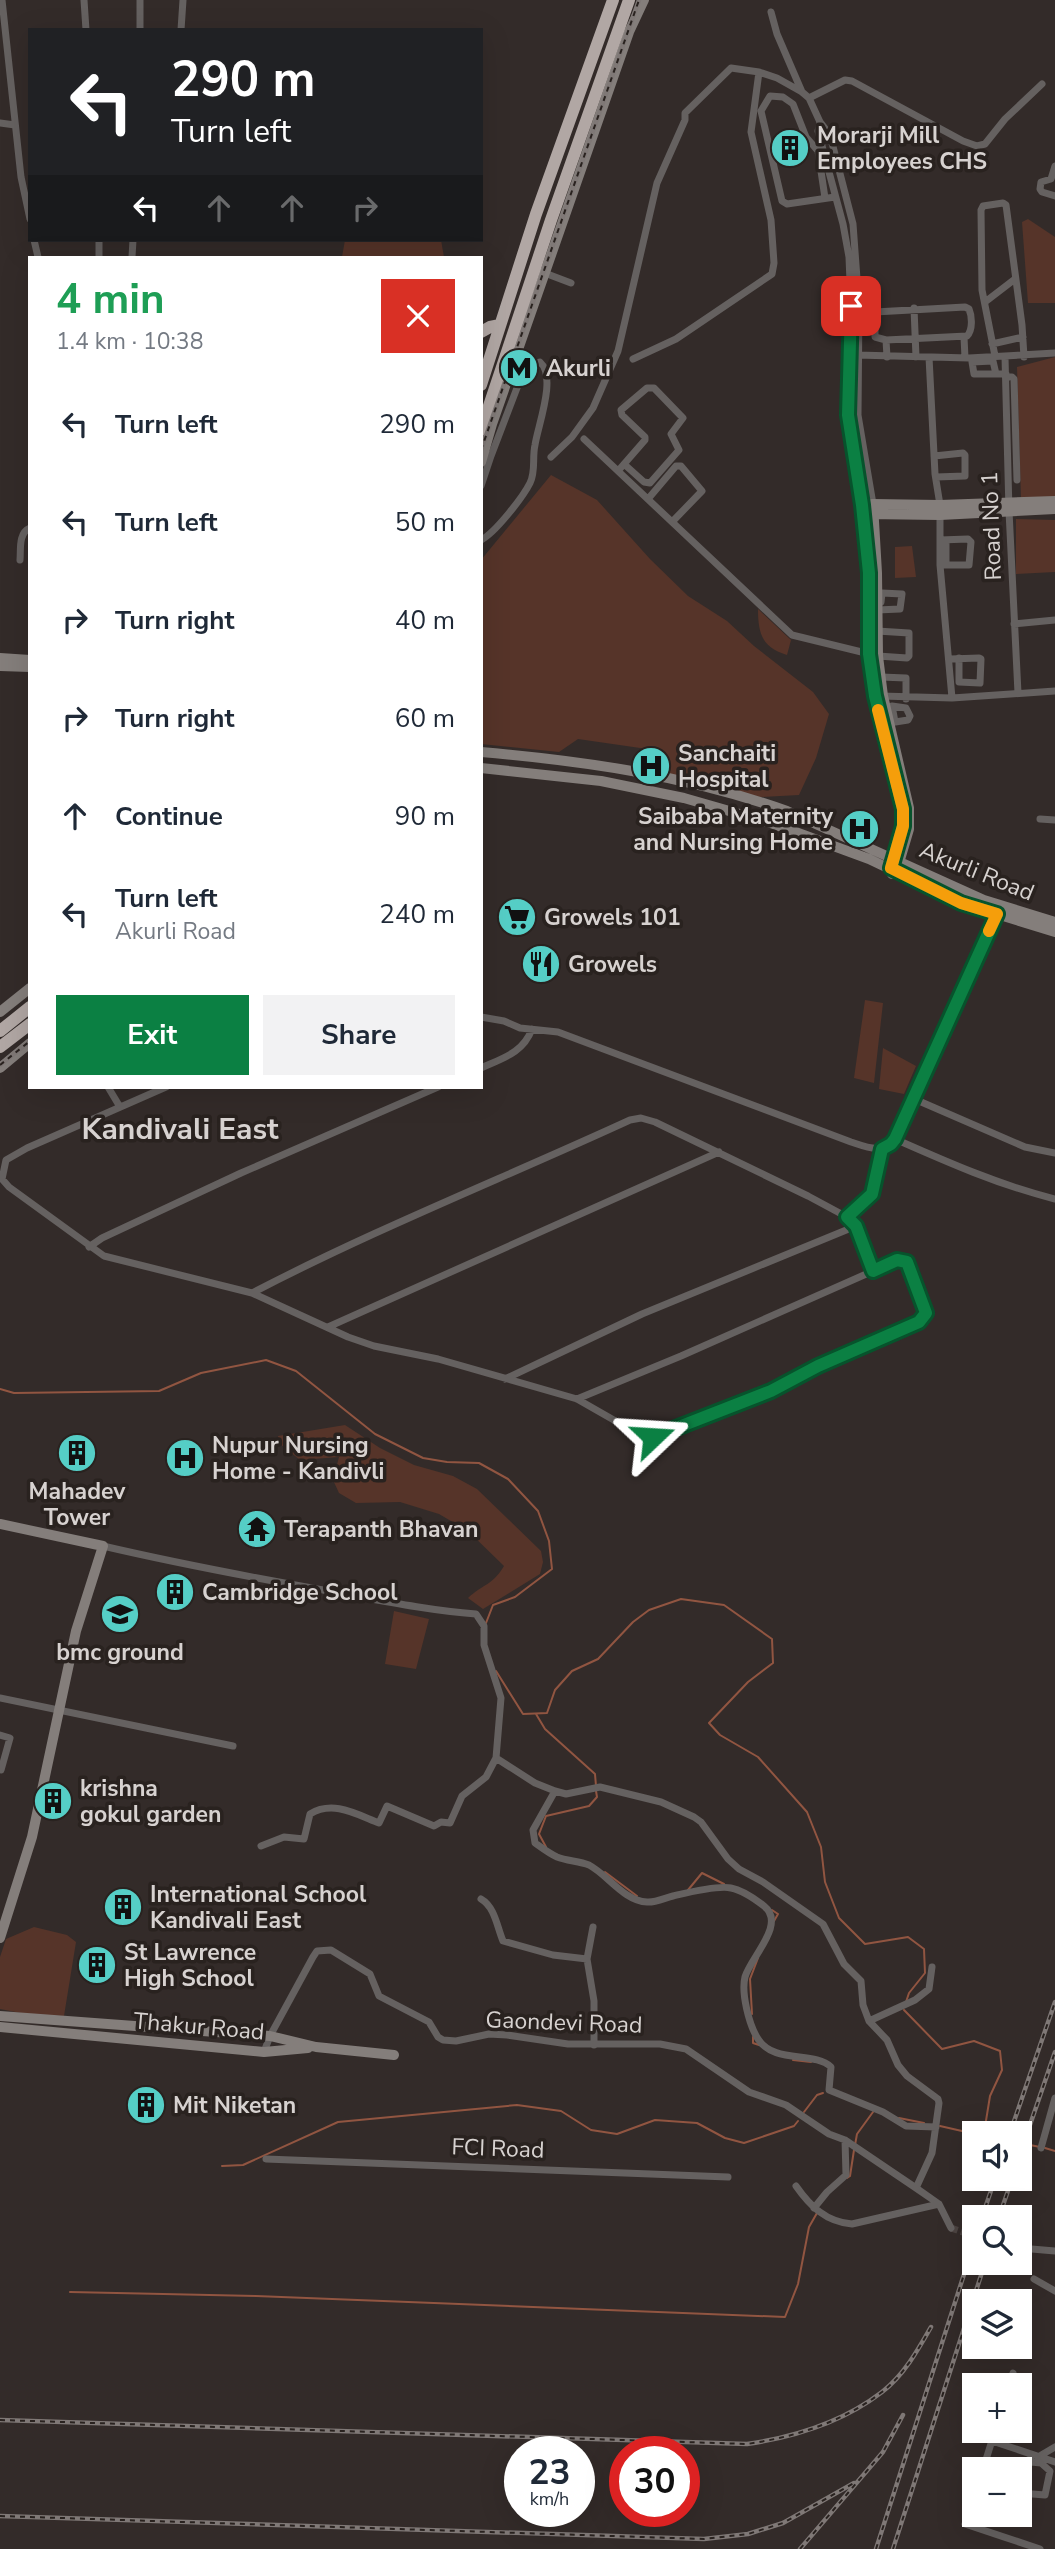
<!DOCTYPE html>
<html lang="en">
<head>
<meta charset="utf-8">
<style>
  :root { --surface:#fff; --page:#f2f2f3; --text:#1f2937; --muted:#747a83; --accent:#0b8043 }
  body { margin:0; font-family:"Nunito Sans",sans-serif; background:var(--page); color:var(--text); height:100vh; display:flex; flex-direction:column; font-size:26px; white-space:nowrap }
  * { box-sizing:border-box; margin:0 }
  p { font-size:23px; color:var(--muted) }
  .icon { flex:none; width:38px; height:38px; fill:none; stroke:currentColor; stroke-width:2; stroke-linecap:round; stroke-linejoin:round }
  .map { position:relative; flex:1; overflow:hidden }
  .details { position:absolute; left:28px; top:256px; width:455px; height:833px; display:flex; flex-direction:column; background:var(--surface); border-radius:0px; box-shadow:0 7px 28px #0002 }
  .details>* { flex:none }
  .top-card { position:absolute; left:28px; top:28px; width:455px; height:214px; border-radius:0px; box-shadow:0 7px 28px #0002; background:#202124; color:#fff; overflow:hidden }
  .controls { position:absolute; left:962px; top:2121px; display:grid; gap:14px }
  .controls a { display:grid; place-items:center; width:70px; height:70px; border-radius:0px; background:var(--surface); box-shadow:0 7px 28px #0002; font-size:35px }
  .speed { position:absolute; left:504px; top:2436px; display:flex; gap:14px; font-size:35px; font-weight:700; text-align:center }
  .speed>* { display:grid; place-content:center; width:91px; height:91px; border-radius:50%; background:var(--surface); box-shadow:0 7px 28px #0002; line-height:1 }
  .speed small { font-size:18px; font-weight:400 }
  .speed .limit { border:10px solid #d22; background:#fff; color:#111 }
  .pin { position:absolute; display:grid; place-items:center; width:60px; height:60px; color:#fff; margin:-30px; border-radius:14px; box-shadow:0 4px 10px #0006 }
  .me { position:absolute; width:77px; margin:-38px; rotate:70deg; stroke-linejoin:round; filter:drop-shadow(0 0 5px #0008) }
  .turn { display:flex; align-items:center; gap:24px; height:147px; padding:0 28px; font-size:32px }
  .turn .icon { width:91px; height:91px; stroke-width:2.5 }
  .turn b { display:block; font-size:49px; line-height:60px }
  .lanes { display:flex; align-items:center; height:66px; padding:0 28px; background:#0003; justify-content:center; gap:35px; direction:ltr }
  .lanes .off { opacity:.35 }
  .round { display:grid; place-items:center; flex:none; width:74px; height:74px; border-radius:0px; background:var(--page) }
  .headline { display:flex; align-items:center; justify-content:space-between; height:119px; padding:0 28px }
  h1 { font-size:42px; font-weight:700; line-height:52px; color:#1e9e55 }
  .button { display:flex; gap:14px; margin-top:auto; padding:14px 28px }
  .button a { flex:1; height:80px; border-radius:0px; background:var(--accent); color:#fff; font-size:28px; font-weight:700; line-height:80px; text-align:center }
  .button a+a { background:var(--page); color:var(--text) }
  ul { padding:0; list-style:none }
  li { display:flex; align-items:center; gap:21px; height:98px; padding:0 28px }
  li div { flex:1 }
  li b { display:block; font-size:26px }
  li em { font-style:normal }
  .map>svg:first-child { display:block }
  .green { fill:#563429 }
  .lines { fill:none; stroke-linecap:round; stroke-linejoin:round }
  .stream { stroke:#915541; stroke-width:2 }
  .street-tunnel { stroke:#4c4442; stroke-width:7; stroke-dasharray:7 3.5; stroke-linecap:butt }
  .street { stroke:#656160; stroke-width:7 }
  .secondary { stroke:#847e7b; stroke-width:10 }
  .highway { stroke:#b1a7a4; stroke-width:12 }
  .rail-casing { stroke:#7f7876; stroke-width:4.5 }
  .rail { stroke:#29221f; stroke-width:2; stroke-dasharray:5; stroke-linecap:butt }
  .route-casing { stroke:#07532c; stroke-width:18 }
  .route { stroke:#0b8043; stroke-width:12 }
  .slow { stroke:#f59e0b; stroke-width:12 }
  .labels { text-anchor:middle; stroke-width:7; stroke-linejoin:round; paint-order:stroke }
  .poi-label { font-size:23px; font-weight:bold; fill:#d7d2d0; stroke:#29221f; text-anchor:start }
  .street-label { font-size:23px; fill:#d7d2d0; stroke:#29221f }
  .district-label { font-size:30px; font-weight:bold; fill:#d7d2d0; stroke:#29221f }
</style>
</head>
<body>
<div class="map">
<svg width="1055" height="2549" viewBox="0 0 1055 2549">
  <rect width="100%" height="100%" fill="#332b29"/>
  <path class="green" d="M1028,219L1055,237V303H1028L1022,222Z
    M345,240H441L444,257H342Z
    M1055,357V498L1021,499L1017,367Z
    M551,475L597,500L650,559L688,596L727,621L754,646L813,692L829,714L816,758L799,795L760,797L670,777L654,750L578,739L559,752L481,744V560Z
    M1016,519L1055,520V572L1016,574Z
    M912,546L916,577L895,578V547Z
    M758,609L791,640L787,655C762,648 758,633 758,609Z
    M865,1000L883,1003L874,1083L854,1078Z
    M883,1048L916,1066L904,1094L879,1089Z
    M345,1425L380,1448L414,1465L453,1476L477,1489L541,1551L543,1562L540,1574L483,1609L468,1598C483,1584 493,1585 504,1566L468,1531L439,1514L400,1502L356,1503L339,1493L333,1480L339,1457L300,1460L279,1443L278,1436Z
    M394,1611L429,1619L416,1669L385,1664Z
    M34,1927L67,1935L76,1942L64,2016L26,2014L0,2009V1957L6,1939Z"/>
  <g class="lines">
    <path class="stream" d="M0,1389L14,1393L159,1391L201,1373L266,1360L296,1371L375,1434L423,1458L447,1462L479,1463L508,1479L538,1511L549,1541L552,1569L515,1597L493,1605L486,1623
      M496,1671L523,1714L547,1713L555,1690L572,1671L598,1659L633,1622L649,1610L681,1599L724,1605L772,1639L773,1663L748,1682L709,1723L720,1735L758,1757L807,1812L821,1847L825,1882L839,1918L865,1944L908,1937L924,1949L925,1973L909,1993L906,2002
      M536,1714L545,1729L595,1774L596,1786
      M546,1847L539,1834L546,1816L589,1806L597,1797L596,1791
      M605,1872L637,1896
      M688,1890L702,1873L724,1884
      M772,1910L778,1914L774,1921
      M904,2010L942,2049L974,2041L1000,2051L1002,2070L990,2096L984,2133
      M752,2014L750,1979L758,1958
      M753,2037V2043L759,2045
      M793,2060L811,2062
      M804,2112L817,2095L823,2093
      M899,2118L924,2123
      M940,2126L975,2134
      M1020,2143L1040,2147
      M855,2145L857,2134L873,2112
      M1045,2148L1055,2151
      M222,2166L243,2165L338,2122L517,2105L561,2111L591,2130L617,2134L655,2120L697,2123L725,2138L744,2143L794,2126L798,2121
      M847,2178L850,2176L854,2150
      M70,2292L256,2296L785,2317L798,2284L809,2227L817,2213"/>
    <path class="street-tunnel" d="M951,2228L975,2236"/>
    <path class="street" d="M2,0L21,177L30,219
      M84,0L86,30
      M771,12L777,34L802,92
      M140,30V0
      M181,30L183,0
      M809,98L845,80L852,81L963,141L977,146L985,144L1005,119L1042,84
      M820,122L818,131L843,224L849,257L851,306L848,415L862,505
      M0,123L15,125
      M1055,166L1051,179L1041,182L1040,189L1042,192L1055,196
      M825,198L818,151L806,137L793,104L783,97L770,96L761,111L782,201L787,204L835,197
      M34,240L38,257
      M99,240V257
      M132,257L133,240
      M542,272L571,283
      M985,302L1015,279
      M914,308L916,357
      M964,337L965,358
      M886,340L875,337V312L965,307L969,309C972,316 973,330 967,336L886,340L887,357
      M992,344L1023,337
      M857,355L969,358L1055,353
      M995,356L982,290L981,210L983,206L1003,203L1006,205L1022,325L1024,357
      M929,357L935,474L940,505V565L952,698
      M1005,357L1009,511L1018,693
      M633,359L676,339L772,274L774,263L771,220L751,132L759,72
      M996,374L993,361L972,362L974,374H1006
      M1006,377H1012L1014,379L1017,480
      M584,439L792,635L878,656L907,658L909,656V633L877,631
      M934,456L963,453L965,455V476L936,477
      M551,457L572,437L593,408L618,351L657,183L685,120V113L731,68L759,72L777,78L802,92L809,98L820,122L830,135L853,224L859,306L858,415L873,504
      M618,471L645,440V437L622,415L621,410L647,388H654L683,418L671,434L679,450L650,483L644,482L624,464
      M481,486L491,456L488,455
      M648,499L676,466H681L702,491L672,522
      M481,540C495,533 523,497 530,483C536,471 532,458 535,445C538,425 557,377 540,362L527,368L520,380L491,456
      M946,540V565
      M20,560C21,550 18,533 30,528
      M940,565H969L971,542L968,539L940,540
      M877,610L900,609L902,594L882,593L881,602
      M1014,624L1055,620
      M950,659L979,658L981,659L980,683L959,682V658
      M881,677L906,678V699
      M881,696L952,698L1055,691
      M889,723L908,720L910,716L906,708L892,706L895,722
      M1040,819L1055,820
      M481,1017L504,1021L520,1028L558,1032L851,1142C866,1147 884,1155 895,1139L997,912
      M481,1068C503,1058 523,1053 532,1029
      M108,1087L120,1107
      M166,1087L27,1148L6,1160L2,1179L9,1187L104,1256L252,1293L348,1337L374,1346L438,1359L577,1399L640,1435L653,1437L666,1432L771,1391L818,1366L919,1322L925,1313L907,1262L897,1260L873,1271L856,1226L847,1217L808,1196L655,1122L641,1118L630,1120C504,1178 375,1229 252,1293
      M912,1098L1025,1147L1055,1153
      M895,1139C947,1162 999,1185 1055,1199
      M847,1217L872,1194L882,1149
      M89,1247L102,1238L241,1173L438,1087
      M328,1327L719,1152
      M505,1379L642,1314L856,1226
      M577,1399L681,1356L873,1271
      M103,1546C176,1563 250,1577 323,1590C374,1599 425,1610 476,1614L484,1626V1645L501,1698L496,1758L486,1777L462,1796L450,1823L441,1822L434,1826L387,1806L379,1823C356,1814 333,1800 310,1814L304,1839L284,1837L261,1846
      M0,1698L233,1746
      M0,1735L10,1738L1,1770
      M496,1758L535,1783L555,1791L566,1794L600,1787L661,1802L694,1817L701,1822L728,1859L739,1869L763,1882L823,1924L844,1964L861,1981L863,2005L869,2021L887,2040L898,2065L907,2076L938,2099L939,2103L932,2153L916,2188
      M555,1791L533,1830L535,1843C542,1848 550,1854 557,1857C567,1861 579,1861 589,1865C608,1875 624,1901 647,1902C654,1903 665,1898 673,1896C686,1893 718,1885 731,1888C742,1890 755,1899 764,1906C787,1924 750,1958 745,1977C741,1993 749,2025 758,2039C774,2064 814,2051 831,2067L829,2090L883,2112L906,2126L936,2127
      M481,1899C495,1907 497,1927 503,1941L553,1955L587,1959
      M593,1927L587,1959L594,2001V2045
      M869,2021L915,2000L929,1989L932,1967
      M264,2052L270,2036L313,1957L317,1951L331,1950L370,1974L379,1996L429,2022L438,2037L443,2040L456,2041L489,2034L507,2035L568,2044H660L686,2049L749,2092L786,2105L829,2134L845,2140L916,2188L939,2204L951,2228
      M1041,2148L1055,2098
      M266,2159L728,2177
      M796,2186C810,2206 826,2222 852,2224L939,2204
      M814,2208L827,2192L846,2175L845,2140
      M1020,2248L1055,2251
      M1034,2279L1055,2291
      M1009,2385L1013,2373
      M992,2441L1055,2462
      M1038,2457L1055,2447
      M983,2469L995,2431
      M1020,2478L1025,2465L1031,2462
      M1020,2493L1045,2495L1050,2471L1041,2463L1031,2462L1030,2455
      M975,2494L965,2524L1040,2549"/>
    <path class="secondary" d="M481,462L492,424L629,32L644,0
      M873,504L877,573L878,656L883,696L909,808V829L896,873L892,874L891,868L903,826V809L875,696L869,655V573L862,505L873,504L940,505L1055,501
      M867,514L940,515L1055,509
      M0,658L30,660
      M0,666L30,667
      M481,752C585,761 689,776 787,811L984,900L1055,922
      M481,768L601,781L684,798L771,823L869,859L961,903L1055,932
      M0,1012L30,988
      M0,1068L30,1043
      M0,1524L103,1546L76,1631L32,1837L0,1938
      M0,2016L270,2036L316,2047L394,2055
      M0,2027L264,2052L308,2048"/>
    <path class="highway" d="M481,332L490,327L500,325
      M481,385L536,214L613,0
      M481,430L551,220L629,0
      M0,1031L30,1007
      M0,1047L30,1024"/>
    <g class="rail-casing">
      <path id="rail" d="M481,450L639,0
        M0,1065L30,1041
        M1010,2133L1055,2002
        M1020,2154L1055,2052
        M982,2217L995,2179
        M999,2217L1012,2179
        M0,2420L747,2444C795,2437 843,2422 882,2392C904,2375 918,2350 931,2327
        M0,2516L704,2539L748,2534L783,2523L854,2483
        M800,2549L883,2452L903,2415
        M876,2549L975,2240
        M893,2549L985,2263"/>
    </g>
    <use href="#rail" class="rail"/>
  </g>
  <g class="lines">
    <g class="route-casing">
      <path id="route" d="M653,1437L771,1391L818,1366L919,1322L926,1313L907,1262L897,1260L873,1271L856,1226L847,1217L872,1194L882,1149L891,1144L895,1139L997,914L961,903L891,868L903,826V809L875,696L869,654V573L862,505L848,415L851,306"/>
    </g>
    <use href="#route" class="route"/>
    <path class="slow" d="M878,710L903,809V826L891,868L961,903L997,914L989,931"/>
  </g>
  <defs>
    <g id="building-disc" transform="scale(2.0125)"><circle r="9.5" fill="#55cec6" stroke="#29221f"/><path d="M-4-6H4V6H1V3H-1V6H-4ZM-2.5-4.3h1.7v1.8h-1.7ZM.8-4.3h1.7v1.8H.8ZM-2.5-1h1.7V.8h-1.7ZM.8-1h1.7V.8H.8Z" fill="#111"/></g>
    <g id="metro-disc" transform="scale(2.0125)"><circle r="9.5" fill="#55cec6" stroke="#29221f"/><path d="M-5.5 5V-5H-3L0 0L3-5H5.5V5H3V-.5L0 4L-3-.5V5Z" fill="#111"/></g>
    <g id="hospital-disc" transform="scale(2.0125)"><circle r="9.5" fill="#55cec6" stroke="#29221f"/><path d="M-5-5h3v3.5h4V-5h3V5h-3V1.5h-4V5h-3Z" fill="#111"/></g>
    <g id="supermarket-disc" transform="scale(2.0125)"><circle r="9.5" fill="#55cec6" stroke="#29221f"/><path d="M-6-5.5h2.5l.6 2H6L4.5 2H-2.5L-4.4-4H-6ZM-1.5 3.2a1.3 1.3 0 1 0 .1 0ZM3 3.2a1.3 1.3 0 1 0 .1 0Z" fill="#111"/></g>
    <g id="restaurant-disc" transform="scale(2.0125)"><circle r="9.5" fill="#55cec6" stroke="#29221f"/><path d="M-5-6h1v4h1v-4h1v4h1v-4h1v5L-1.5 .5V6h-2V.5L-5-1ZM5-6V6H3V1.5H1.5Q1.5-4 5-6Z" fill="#111"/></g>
    <g id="temple-disc" transform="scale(2.0125)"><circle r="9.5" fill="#55cec6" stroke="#29221f"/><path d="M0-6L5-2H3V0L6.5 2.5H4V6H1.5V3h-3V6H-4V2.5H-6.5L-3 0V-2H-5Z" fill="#111"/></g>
    <g id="school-disc" transform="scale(2.0125)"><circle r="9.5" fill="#55cec6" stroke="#29221f"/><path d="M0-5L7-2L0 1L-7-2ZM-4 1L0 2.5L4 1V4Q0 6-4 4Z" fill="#111"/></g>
  </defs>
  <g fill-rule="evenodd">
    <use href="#building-disc" x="790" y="148"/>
    <use href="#metro-disc" x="519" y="368"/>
    <use href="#hospital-disc" x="651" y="766"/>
    <use href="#hospital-disc" x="860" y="829"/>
    <use href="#supermarket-disc" x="517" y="917"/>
    <use href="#restaurant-disc" x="541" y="964"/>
    <use href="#building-disc" x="77" y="1453"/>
    <use href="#hospital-disc" x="185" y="1458"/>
    <use href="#temple-disc" x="257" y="1529"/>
    <use href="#building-disc" x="175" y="1592"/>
    <use href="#school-disc" x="120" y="1614"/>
    <use href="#building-disc" x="53" y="1801"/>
    <use href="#building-disc" x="123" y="1907"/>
    <use href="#building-disc" x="97" y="1965"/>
    <use href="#building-disc" x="146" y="2105"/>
  </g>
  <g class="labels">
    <g class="poi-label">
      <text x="817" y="143">Morarji Mill<tspan x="817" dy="26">Employees CHS</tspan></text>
      <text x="546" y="376">Akurli</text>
      <text x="678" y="761">Sanchaiti<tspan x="678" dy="26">Hospital</tspan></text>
      <text x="833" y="824" text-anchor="end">Saibaba Maternity<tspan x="833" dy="26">and Nursing Home</tspan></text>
      <text x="544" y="925">Growels 101</text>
      <text x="568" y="972">Growels</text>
      <text x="212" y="1453">Nupur Nursing<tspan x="212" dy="26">Home - Kandivli</tspan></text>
      <text x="77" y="1499" text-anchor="middle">Mahadev<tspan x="77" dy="26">Tower</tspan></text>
      <text x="284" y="1537">Terapanth Bhavan</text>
      <text x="202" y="1600">Cambridge School</text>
      <text x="120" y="1660" text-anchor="middle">bmc ground</text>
      <text x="80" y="1796">krishna<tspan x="80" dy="26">gokul garden</tspan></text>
      <text x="150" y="1902">International School<tspan x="150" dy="26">Kandivali East</tspan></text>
      <text x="124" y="1960">St Lawrence<tspan x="124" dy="26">High School</tspan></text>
      <text x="173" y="2113">Mit Niketan</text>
    </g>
    <g class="street-label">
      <text transform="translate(991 526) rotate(-92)" y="8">Road No 1</text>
      <text transform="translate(977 871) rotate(22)" y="8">Akurli Road</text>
      <text transform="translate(564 2022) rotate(2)" y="8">Gaondevi Road</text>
      <text transform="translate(199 2026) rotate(5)" y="8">Thakur Road</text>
      <text transform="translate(498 2148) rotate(2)" y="8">FCI Road</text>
    </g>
    <g class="district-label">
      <text x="180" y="1139">Kandivali East</text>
    </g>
  </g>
</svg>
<div class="controls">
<a><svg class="icon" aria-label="sound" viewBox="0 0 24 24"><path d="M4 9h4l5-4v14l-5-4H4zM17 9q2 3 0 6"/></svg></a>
<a><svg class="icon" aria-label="search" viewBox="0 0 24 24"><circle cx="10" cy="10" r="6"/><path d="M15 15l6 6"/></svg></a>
<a><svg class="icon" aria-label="layers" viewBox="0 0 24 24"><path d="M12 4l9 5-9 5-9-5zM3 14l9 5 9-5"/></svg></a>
<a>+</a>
<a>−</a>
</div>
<div class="speed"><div>23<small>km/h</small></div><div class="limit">30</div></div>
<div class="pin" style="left:851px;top:306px;background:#d93025"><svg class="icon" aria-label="arrive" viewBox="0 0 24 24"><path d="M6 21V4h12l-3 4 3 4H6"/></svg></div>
<svg class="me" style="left:653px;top:1437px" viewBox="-20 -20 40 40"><path d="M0-17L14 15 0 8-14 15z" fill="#0b8043" stroke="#fff" stroke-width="4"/></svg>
<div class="top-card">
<div class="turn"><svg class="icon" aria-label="left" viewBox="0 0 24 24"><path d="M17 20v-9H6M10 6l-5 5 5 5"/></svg><div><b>290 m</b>Turn left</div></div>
<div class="lanes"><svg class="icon" aria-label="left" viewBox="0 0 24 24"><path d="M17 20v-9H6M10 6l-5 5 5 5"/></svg><svg class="icon off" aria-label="ahead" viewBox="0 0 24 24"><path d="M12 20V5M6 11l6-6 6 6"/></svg><svg class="icon off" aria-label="ahead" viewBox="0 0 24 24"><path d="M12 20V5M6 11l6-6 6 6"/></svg><svg class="icon off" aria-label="right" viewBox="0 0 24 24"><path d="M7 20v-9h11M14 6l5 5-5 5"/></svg></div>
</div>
<section class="details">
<div class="headline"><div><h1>4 min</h1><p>1.4 km · 10:38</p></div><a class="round" style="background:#d93025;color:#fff"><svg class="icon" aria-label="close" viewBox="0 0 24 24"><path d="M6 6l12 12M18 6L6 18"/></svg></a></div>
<ul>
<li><svg class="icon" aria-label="left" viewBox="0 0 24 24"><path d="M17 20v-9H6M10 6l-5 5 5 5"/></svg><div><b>Turn left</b></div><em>290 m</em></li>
<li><svg class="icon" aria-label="left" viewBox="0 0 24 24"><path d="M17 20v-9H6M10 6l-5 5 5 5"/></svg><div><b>Turn left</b></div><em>50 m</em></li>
<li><svg class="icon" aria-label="right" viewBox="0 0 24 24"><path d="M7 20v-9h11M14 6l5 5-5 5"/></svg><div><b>Turn right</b></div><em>40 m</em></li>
<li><svg class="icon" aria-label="right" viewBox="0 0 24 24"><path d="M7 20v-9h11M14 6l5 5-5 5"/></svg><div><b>Turn right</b></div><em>60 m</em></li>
<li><svg class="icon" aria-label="ahead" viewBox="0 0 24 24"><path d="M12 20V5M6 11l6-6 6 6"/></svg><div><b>Continue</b></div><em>90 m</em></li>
<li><svg class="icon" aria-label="left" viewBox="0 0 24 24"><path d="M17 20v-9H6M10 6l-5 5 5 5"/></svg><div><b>Turn left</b><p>Akurli Road</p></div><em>240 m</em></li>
</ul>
<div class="button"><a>Exit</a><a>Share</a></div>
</section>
</div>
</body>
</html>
